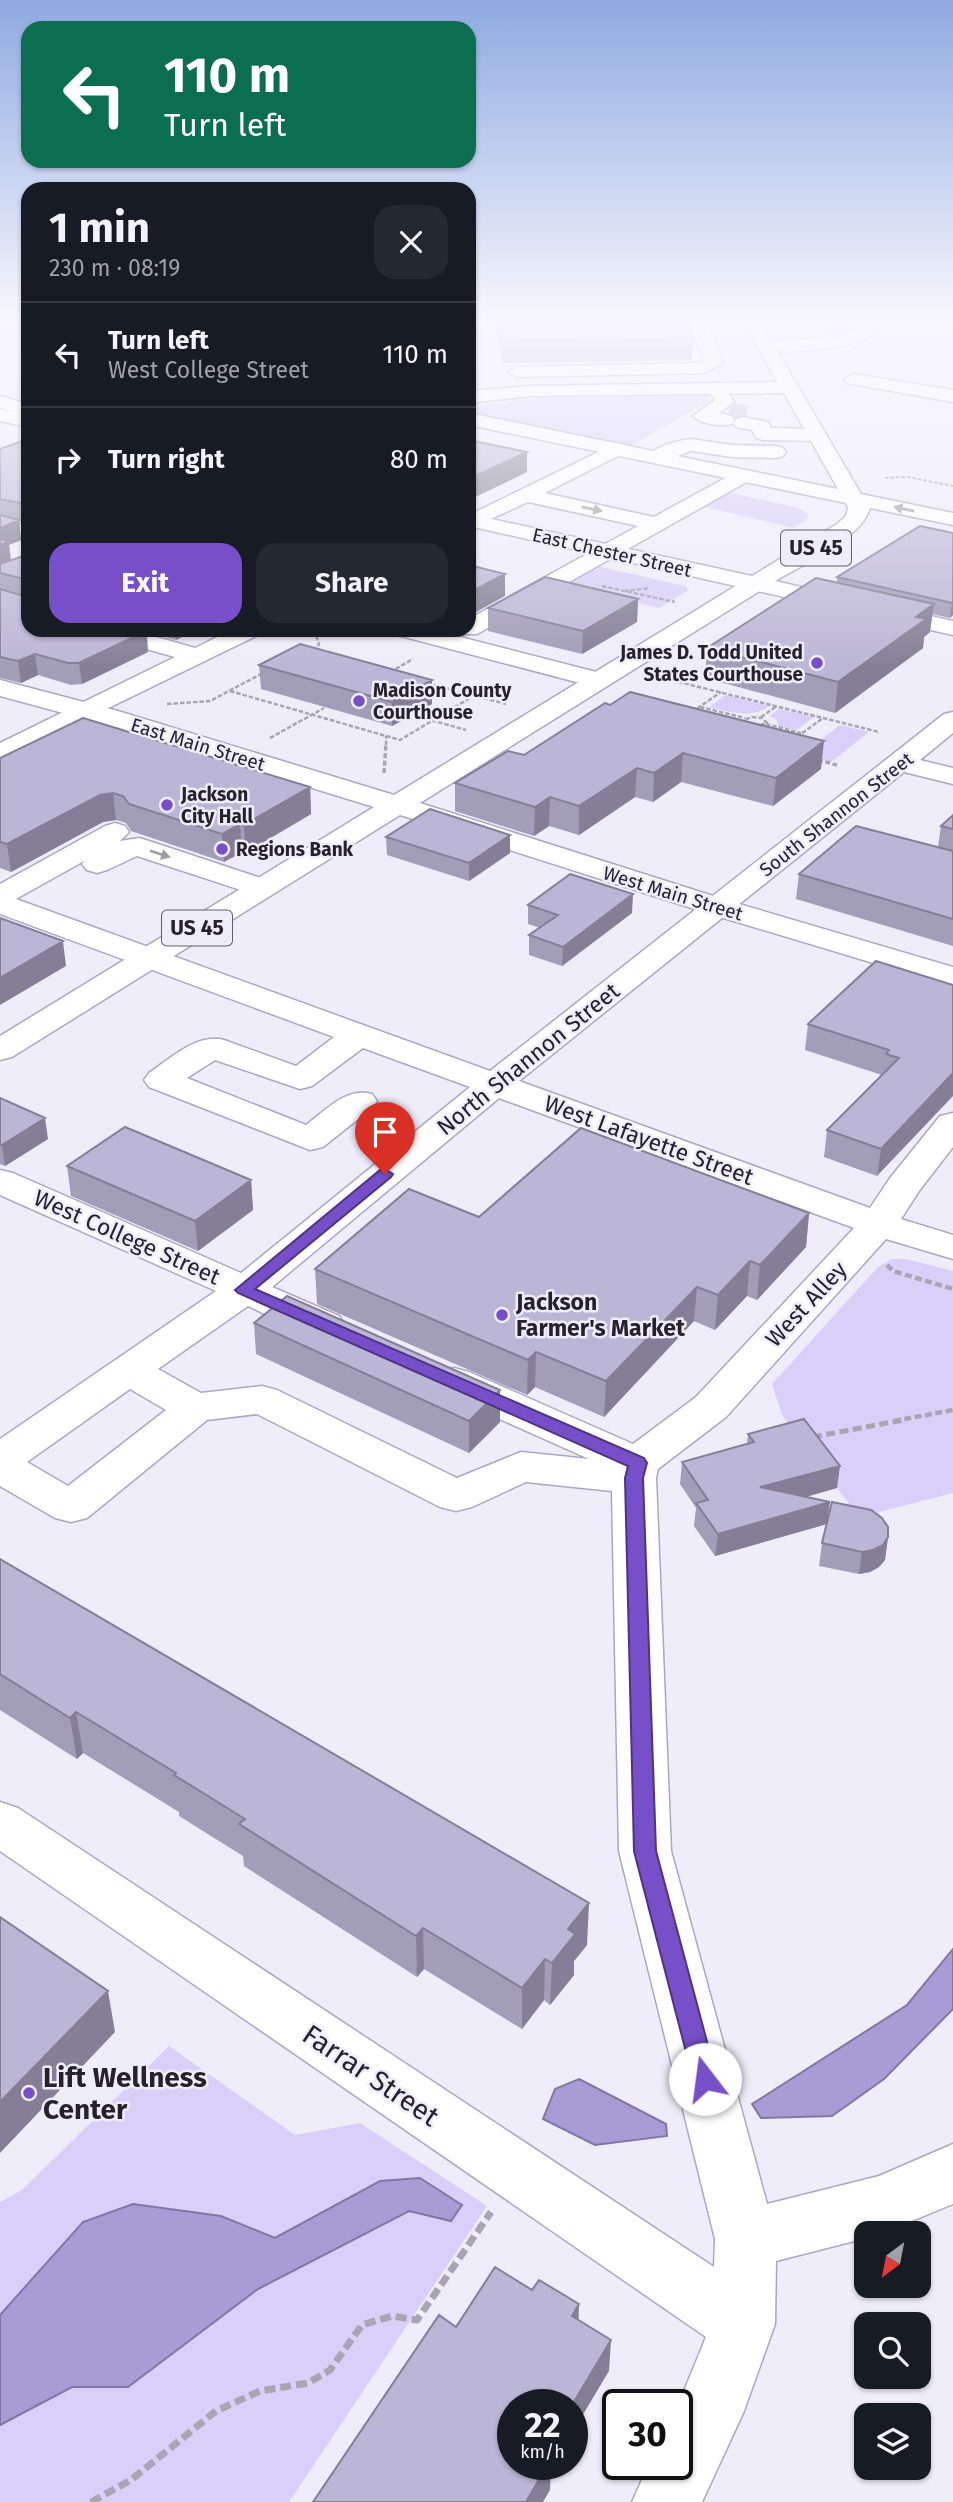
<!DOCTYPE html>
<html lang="en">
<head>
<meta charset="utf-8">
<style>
  :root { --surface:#171b24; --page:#242831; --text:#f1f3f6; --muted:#9ea1a6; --line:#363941; --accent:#7750c9 }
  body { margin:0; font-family:"Fira Sans",sans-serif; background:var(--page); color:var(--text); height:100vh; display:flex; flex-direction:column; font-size:26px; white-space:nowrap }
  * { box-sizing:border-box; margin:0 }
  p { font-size:23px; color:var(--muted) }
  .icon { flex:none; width:38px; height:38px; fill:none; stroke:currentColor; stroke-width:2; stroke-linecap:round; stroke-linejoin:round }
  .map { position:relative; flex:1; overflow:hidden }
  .sheet { position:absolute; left:21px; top:182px; width:455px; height:455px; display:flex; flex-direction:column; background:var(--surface); border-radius:21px; box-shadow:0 2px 5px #0004 }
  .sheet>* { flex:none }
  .guide { position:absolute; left:21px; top:21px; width:455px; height:147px; border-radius:21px; box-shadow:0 2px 5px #0004; background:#0b6e4f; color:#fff; overflow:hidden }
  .needle { width:46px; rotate:212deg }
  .buttons { position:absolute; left:854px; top:2221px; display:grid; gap:14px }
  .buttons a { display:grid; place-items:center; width:77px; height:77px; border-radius:14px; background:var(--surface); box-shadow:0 2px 5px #0004; font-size:35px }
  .speed { position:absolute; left:497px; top:2389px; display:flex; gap:14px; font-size:35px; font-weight:700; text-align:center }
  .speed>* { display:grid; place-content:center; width:91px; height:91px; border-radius:50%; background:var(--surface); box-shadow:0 2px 5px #0004; line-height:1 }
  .speed small { font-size:18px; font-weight:400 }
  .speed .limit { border:4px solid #111; border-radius:10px; background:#fff; color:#111 }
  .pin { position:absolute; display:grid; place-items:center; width:60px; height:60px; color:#fff; margin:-72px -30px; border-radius:50% 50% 50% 0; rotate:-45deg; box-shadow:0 0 7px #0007 }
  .pin .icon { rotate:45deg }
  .me { position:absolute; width:77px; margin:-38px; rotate:345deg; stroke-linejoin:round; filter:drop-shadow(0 0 5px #0008) }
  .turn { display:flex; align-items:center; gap:24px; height:147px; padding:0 28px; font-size:32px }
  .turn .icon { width:91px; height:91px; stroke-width:2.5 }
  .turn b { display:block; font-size:49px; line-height:60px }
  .round { display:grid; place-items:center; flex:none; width:74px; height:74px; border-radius:21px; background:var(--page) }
  .overview { display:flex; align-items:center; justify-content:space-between; height:119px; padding:0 28px }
  h1 { font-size:42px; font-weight:700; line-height:52px }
  .button { display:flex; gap:14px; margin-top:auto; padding:14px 28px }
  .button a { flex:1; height:80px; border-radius:21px; background:var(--accent); color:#fff; font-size:28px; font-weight:700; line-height:80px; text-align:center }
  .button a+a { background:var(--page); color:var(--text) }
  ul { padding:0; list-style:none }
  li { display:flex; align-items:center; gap:21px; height:105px; padding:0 28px; border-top:2px solid var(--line) }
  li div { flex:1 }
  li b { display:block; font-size:26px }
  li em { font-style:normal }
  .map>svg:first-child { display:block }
  .green { fill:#d8d0f8 }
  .water { fill:#a99cd6; stroke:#8177a4; stroke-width:2 }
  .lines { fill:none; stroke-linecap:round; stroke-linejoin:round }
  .minor-tunnel { stroke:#c7c4d1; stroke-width:18; stroke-dasharray:18 10; stroke-linecap:butt }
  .minor-casing { stroke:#aca6c5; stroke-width:3 }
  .major-casing { stroke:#aca6c5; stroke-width:3 }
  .highway-casing { stroke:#aca6c5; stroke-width:3 }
  .path-far5 { stroke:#a8a6b2; stroke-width:2; stroke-dasharray:3.5 2; stroke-linecap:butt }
  .path-far4 { stroke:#a8a6b2; stroke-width:2.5; stroke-dasharray:4.5 2; stroke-linecap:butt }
  .path-far3 { stroke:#a8a6b2; stroke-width:3.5; stroke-dasharray:5 2.5; stroke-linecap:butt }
  .path-far2 { stroke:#a8a6b2; stroke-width:4.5; stroke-dasharray:7 3.5; stroke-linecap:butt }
  .path-far1 { stroke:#a8a6b2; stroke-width:5; stroke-dasharray:9 4.5; stroke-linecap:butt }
  .path { stroke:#a8a6b2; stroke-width:7; stroke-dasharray:11 5; stroke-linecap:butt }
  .minor { fill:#fff; fill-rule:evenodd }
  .major { fill:#fff; fill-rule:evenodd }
  .highway { fill:#fff; fill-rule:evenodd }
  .wall { fill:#a29db8 }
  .shaded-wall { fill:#847f96 }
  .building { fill:#bcb6d6; stroke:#847f96; stroke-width:2 }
  .oneway { fill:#9d9ca1 }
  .route { fill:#7750c9; stroke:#4d3483; stroke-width:2 }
  .poi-dot { fill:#7750c9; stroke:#efedfa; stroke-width:2.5 }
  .labels { text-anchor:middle; stroke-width:5; stroke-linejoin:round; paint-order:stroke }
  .far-street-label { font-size:19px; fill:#25222e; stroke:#efedfa }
  .far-poi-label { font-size:19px; font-weight:bold; fill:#25222e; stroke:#efedfa; text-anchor:start }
  .shield { fill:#efedfa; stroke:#625f6b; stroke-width:2 }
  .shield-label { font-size:21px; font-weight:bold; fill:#25222e }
  .street-label { font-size:23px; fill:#25222e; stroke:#efedfa }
  .poi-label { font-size:23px; font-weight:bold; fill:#25222e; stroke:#efedfa; text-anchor:start }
  .near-street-label { font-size:28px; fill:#25222e; stroke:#efedfa }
  .near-poi-label { font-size:28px; font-weight:bold; fill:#25222e; stroke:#efedfa; text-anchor:start }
</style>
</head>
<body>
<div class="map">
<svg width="953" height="2502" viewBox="0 0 953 2502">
  <rect width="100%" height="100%" fill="#efedfa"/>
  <path class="green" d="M710,395L708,402L630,446L469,413V406L537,398Z
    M727,492L799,508L809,515L804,522L793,528L702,506Z
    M597,566L685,586L689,590L659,608L562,585Z
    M726,695L769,706C753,719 728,712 709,707Z
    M779,709L814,717L797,730L778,726L777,720L770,716Z
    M840,725L869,732L831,762L802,754Z
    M892,1259H906L953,1271V1493L859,1517L782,1415L772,1384L878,1267Z
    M169,2046L295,2135L360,2123L487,2206L289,2502H0V2202L22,2190Z"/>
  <path class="water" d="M953,1949V2009L884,2079L832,2116L761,2118L752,2104L907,2005Z
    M579,2079L666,2124L667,2136L595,2145L543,2119L555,2089Z
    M420,2178L462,2205L451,2221L409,2211L258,2289L128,2387H72L0,2425V2315L83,2222L133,2204L221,2216L275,2238L380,2181Z"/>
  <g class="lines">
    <path class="minor-tunnel" d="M729,411L747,415"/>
    <g class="minor-casing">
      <path id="minor" d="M689,320H705L723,363L704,373L517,377L508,372L517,367L701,363L704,361Z
        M872,320H894C885,330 863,340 850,344C834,349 767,357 756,346L765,341L841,336Z
        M0,321L28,327V337L0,331Z
        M853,374L953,390V402L847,383L844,379Z
        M716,383L722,384L734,402L719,413L732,416L734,420L732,424C721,427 700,424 693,416L715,400L707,388Z
        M0,409L28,415V427L0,421Z
        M743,417L768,422L771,428L817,429L827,435L817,441L763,440L756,438L752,430L736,427L733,423L736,419Z
        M691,439L732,445L776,446L783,448L786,452L783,456L776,458L732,457L691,451L664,461H650L647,457C657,445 676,441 691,439Z
        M617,443L624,445L627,449L624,453L545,493L654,517L738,471H752L755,475L752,479L477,634H461L458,630H469V619L638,526L528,502L469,529V515Z
        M0,519L28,526V539L0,532Z
        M93,630H132L195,648L231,630H262L258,635L0,761V743L175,657L97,635Z
        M393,630H433L608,675L612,680L608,685L599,688L397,635Z
        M953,712V733L920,760L953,768V784L904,772L519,1081L870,1208L890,1178L940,1116L953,1113V1147L919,1191L901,1219L953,1235V1259L886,1239L726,1417L658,1469L656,1478L671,1851L767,2204L879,2176L953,2144V2204L882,2233H866V2238L776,2261L775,2324L744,2411L702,2502H632L649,2464H677V2408L706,2337L0,1851V1802L18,1808L714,2267L715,2239L619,1851L612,1491L526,1482L472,1507L456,1511L440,1507L257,1414L207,1420L87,1518L71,1522L55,1518L0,1486V1439L216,1291L0,1195V1170L13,1173L241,1273L470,1087L363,1048L312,1086L300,1089L215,1060L187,1078L306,1125C326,1110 346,1087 372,1094L377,1101L372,1108L323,1147L310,1150L149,1087L144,1080L149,1073C171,1058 197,1033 224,1040L296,1066L334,1037L0,914V884L105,826L115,823L125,826L129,832L120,841L139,838L149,841L273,882L277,888L273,894L262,897L137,856L107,870L97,873L87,870L82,864L84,861L16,899L490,1071L944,714ZM499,1098L854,1228L696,1397L633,1444L469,1372L454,1368L439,1372L433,1382L439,1392L589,1459L521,1452L457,1478L277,1390L262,1386L201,1393L158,1369L248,1306C275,1318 309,1342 339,1334L345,1325L339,1316L272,1287ZM130,1389L166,1410L68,1486L27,1462Z"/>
    </g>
    <g class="major-casing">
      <path id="major" d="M755,577L763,579L766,584L763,589L420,803L729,901L953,967V987L707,913L400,815L12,1057L0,1060V1036L374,807L100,723L0,696V680L118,711L394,795L747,579Z"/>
    </g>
    <g class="highway-casing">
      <path id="highway" d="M743,320H759L861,494L953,513V525L870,508C861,539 802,565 775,581L953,621V635L469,526V514L752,576L837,524L846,516L848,508L846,503L469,425V413L838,489L784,393L531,396L469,403V391L531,386L777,382Z
        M0,396L28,404V416L0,408Z"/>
    </g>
    <path class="path-far5" d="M885,478L908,477L953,486"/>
    <path class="path-far4" d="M602,586L675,602
      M624,591L650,588
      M314,630L319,644L314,652
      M390,672L413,659
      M659,677L879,732
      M427,683L506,704
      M462,690L513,687
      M230,691L400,740L475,695
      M167,704L210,701L263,673
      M700,707L745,718
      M692,712L721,692
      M413,715L466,730
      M752,717L762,718L767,723L757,726L744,723V720Z
      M761,717L777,706
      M766,724L801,733
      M797,737L823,718
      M270,738L324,708
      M386,745V736"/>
    <path class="path-far3" d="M818,760L837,765
      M384,773L386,743"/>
    <path class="path-far2" d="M887,1265L893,1271L953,1289
      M894,1421L953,1410"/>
    <path class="path-far1" d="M813,1437L903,1420"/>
    <path class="path" d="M91,2502L131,2480L216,2411L260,2391L308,2383L330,2370L362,2325L392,2316L417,2320L491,2212"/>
    <use href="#minor" class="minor"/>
    <use href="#major" class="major"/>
    <use href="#highway" class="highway"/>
  </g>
  <path class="wall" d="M494,320H685L694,339L692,360L503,363Z
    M28,439V523L19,521L21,540L9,545L11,560L26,555L28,547V630H196L176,640L147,632L148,652L82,684L71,685L38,675L21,683L0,678V449Z
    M469,440L527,472L475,497L469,495Z
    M953,533V615L950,618L932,614L930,632L924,637L923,648L835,713L705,678L707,648L837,583V577Z
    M638,599L637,622L582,654L488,631V608Z
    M259,665L432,704L392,726L261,689Z
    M605,703L821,769L773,806L681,782L653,802L635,797L579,835L549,826L534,836L455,811V783L524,755Z
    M0,758L310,787L311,814L245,853L242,852L224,862L131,831L126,823L116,820L103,822L11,872L0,868Z
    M953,815V946L796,899L799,874L938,847L941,826Z
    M386,837L510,853L469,881L387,855Z
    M528,905L632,913L562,966L529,955V935L540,928L528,924Z
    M953,985L877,1176L824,1157L827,1130L882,1075L805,1050L808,1024Z
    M0,1098L48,1139L5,1166L0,1164Z
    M67,1166L251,1180L253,1210L198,1251L71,1196Z
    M809,1213L806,1247L757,1300L747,1296L715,1330L694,1321L604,1417L535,1387L527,1395L317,1304L315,1269L479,1217Z
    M254,1323L500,1422L469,1453L256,1354Z
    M748,1434L837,1488L806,1497L827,1522L888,1537L885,1560L879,1567L870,1572L859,1574L819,1566L822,1543L827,1524L715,1556L694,1526L696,1508L680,1484L682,1462L747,1444Z
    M0,1559L587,1945L574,1961V1975L550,2005L544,2000L522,2029L424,1969L417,1977L244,1866L243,1856L179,1816V1812L83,1753L77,1759L0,1710Z"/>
  <path class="shaded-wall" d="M527,452V472L475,497V476Z
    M19,520L21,540L9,545L11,561L0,566V528Z
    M505,574V596L469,616V593Z
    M638,599L637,622L582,654L583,631Z
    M953,602V615L950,618L952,603Z
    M934,604L930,632L924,637L923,648L835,713L838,682L916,617Z
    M175,630H196L176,640Z
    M146,631L148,652L82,684L79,663Z
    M35,654L38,675L21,683L18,661Z
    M432,680V704L392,726V702Z
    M824,741L821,769L773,806L776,778Z
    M683,753L681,782L653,802L654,773Z
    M637,768L635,797L579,835V806Z
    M310,787L311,814L245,853L244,825Z
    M113,793L116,820L103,822L11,872L7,844L100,795Z
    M550,797L549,826L534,836L535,807Z
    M240,824L242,852L224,862L222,834Z
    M510,835V853L469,881V863Z
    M633,894L632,913L562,966L563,947Z
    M63,941L66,966L0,1005V978Z
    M953,1073V1096L877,1176L881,1149Z
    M45,1118L48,1139L5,1166L2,1145Z
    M251,1180L253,1210L198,1251L195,1221Z
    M809,1213L806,1247L757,1300L760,1265Z
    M750,1261L747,1296L715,1330L718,1295Z
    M697,1287L694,1321L604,1417L606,1381Z
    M536,1352L535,1387L527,1395L528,1360Z
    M500,1390V1422L469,1453V1421Z
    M840,1466L837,1488L758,1510L760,1487Z
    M830,1502L827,1524L715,1556L718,1534Z
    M888,1537L885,1560L879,1567L870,1572L859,1574L862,1552Z
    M76,1712L83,1753L77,1759L70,1718Z
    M589,1903L587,1945L574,1961V1975L550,2005L552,1963L568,1929Z
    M423,1928L424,1969L417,1977L416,1936Z
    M545,1959L544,2000L522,2029V1988Z
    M108,1991L115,2032L0,2153V2102Z
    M579,2304L578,2336L572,2316Z
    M611,2340L609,2371L572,2433V2405Z
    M543,2464H554L551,2469L550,2490L543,2502H526Z"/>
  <path class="building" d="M498,320H685L694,339L503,341Z
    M28,439V515L26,504L0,499V449Z
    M469,440L527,452L475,476L469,475Z
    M0,515L19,520L0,528Z
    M920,526L953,533V602L952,603L837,577Z
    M0,539L8,541L0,545Z
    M28,547V630H143L146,631L79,663H68L35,654L18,661L0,657V589L27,597L28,580L0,573V564L26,555Z
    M469,565L505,574L469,593Z
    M545,577L638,599L583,631L488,608Z
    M816,578L934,604L916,617L926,619L838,682L707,648Z
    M300,644L432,680L392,702L259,665Z
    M630,692L824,741L776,778L683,753L654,773L637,768L579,806L550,797L535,807L455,783L508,751L524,755L605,703L610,705Z
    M83,718L310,787L244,825L240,824L222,834L129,804L123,796L113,793L100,795L7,844L0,842V758Z
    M430,809L510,835L469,863L386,837Z
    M953,815V829L941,826Z
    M856,826L953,851V919L799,874Z
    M570,874L633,894L563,947L529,935L558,915L528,905Z
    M0,918L63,941L0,978Z
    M876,961L953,985V1073L881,1149L827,1130L899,1058L886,1054L889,1050L808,1024Z
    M0,1098L45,1118L2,1145L0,1144Z
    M125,1127L251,1180L195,1221L67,1166Z
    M581,1128L809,1213L760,1265L750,1261L718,1295L697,1287L606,1381L536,1352L528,1360L315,1269L409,1189L479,1217Z
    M287,1296L500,1390L469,1421L254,1323Z
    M804,1419L840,1466L760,1487L830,1502L718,1534L696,1503L708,1500L682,1462L754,1442L748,1434Z
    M832,1502L871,1510L882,1518L888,1527V1537L883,1545L873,1550L862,1552L822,1543Z
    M0,1559L589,1903L568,1929L575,1934L552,1963L545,1959L522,1988L423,1928L416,1936L239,1824L245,1819L174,1775L176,1773L76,1712L70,1718L0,1674Z
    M0,1917L108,1991L0,2102Z
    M495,2267L532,2290L539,2280L579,2304L572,2316L611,2340L572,2405L513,2404V2464H548L526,2502H313L439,2315L456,2327Z"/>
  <defs><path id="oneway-solid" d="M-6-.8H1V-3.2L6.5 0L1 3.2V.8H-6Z" transform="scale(1.75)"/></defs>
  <g class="oneway">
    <use href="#oneway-solid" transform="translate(592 509) rotate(12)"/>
    <use href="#oneway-solid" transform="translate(904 509) rotate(-168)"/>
    <use href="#oneway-solid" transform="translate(160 854) rotate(18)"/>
  </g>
  <linearGradient id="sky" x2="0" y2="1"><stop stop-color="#8faae1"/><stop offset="0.48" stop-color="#f8f7fd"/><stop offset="1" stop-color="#f8f7fd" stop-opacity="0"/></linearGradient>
  <rect width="953" height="671" fill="url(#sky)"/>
  <path class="route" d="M385,1169L393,1174L391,1177L255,1289L644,1458L647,1463L643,1478L656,1851L717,2079L714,2087L705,2090L697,2087L693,2079L634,1851L625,1478L628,1466L238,1293L235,1290L380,1170Z"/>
  <g class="poi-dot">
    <circle cx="817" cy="663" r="7"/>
    <circle cx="359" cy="701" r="7"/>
    <circle cx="167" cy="805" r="7"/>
    <circle cx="222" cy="849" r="7"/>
    <circle cx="502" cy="1315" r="7"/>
    <circle cx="29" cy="2093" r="7"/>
  </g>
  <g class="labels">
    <g class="far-street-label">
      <text transform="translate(612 552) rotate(13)" y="7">East Chester Street</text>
      <text transform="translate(198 744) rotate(17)" y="7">East Main Street</text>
      <text transform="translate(836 814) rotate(-38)" y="7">South Shannon Street</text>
      <text transform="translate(673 893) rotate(17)" y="7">West Main Street</text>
    </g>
    <g class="far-poi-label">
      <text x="803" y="659" text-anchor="end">James D. Todd United<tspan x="803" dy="22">States Courthouse</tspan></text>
      <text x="373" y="697">Madison County<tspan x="373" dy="22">Courthouse</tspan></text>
      <text x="181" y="801">Jackson<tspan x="181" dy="22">City Hall</tspan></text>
      <text x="236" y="856">Regions Bank</text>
    </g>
    <g class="shield">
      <rect x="781" y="530.5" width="70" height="35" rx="5"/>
      <rect x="162" y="910.5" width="70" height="35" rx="5"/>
    </g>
    <g class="shield-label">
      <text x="816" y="555">US 45</text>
      <text x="197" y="935">US 45</text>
    </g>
    <g class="street-label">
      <text transform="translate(528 1059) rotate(-39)" y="8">North Shannon Street</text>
      <text transform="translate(649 1140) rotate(20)" y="8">West Lafayette Street</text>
      <text transform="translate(127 1237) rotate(24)" y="8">West College Street</text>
      <text transform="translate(806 1304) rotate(-47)" y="8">West Alley</text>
    </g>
    <g class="poi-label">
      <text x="516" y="1310">Jackson<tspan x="516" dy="26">Farmer's Market</tspan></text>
    </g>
    <g class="near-street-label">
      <text transform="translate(371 2075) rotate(34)" y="10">Farrar Street</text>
    </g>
    <g class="near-poi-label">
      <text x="43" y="2087">Lift Wellness<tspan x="43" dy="32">Center</tspan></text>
    </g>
  </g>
</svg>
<div class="buttons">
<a><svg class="needle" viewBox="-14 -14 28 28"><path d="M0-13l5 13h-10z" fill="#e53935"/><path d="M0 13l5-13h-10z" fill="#9ea1a6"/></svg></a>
<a><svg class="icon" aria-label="search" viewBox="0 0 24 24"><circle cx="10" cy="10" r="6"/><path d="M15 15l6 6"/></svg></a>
<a><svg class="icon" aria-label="layers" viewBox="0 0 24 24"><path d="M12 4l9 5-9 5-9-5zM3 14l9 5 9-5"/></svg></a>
</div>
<div class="speed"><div>22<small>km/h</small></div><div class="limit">30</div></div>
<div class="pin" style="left:385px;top:1174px;background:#d93025"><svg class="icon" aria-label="arrive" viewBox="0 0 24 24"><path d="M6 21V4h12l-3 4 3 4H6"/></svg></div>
<svg class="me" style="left:705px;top:2079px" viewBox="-20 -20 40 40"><circle r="19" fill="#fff"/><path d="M0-13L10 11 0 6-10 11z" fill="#7750c9"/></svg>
<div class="guide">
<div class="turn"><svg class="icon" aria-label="left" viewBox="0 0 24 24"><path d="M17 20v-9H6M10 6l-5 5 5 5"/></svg><div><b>110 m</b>Turn left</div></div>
</div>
<section class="sheet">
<div class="overview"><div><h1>1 min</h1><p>230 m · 08:19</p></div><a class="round"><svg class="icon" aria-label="close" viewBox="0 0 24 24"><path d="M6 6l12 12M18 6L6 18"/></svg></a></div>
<ul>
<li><svg class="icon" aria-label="left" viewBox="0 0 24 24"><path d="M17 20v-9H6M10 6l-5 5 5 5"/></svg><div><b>Turn left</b><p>West College Street</p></div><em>110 m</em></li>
<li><svg class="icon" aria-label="right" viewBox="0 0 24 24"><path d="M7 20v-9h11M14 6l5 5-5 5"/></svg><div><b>Turn right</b></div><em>80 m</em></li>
</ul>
<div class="button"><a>Exit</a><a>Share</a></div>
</section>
</div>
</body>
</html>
